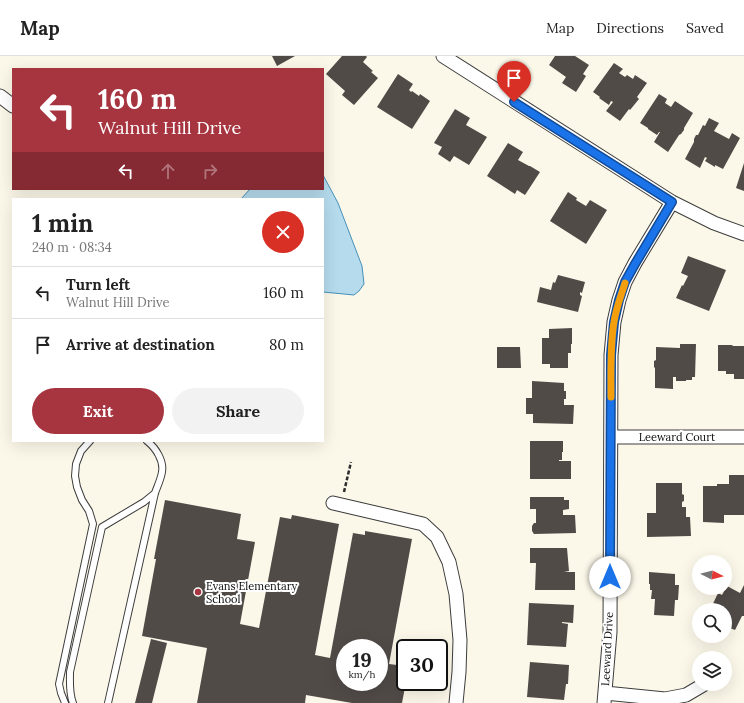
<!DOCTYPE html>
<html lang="en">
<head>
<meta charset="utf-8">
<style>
  :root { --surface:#fff; --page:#f2f2f2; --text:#222; --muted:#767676; --line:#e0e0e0; --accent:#a73540 }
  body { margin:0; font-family:Lora,serif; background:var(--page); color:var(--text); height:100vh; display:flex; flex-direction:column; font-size:15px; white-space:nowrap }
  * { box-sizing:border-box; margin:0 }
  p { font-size:13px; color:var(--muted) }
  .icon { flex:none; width:22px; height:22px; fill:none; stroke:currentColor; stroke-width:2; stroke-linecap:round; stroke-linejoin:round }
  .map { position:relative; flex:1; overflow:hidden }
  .side { position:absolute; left:12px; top:142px; width:312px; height:244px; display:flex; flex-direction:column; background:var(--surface); border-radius:0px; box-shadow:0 4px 16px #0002 }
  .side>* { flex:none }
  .guide { position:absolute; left:12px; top:12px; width:312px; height:122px; border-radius:0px; box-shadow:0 4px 16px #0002; background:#a73540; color:#fff; overflow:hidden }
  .needle { width:26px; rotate:96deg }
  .controls { position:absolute; left:692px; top:499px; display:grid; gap:8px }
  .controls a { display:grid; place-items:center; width:40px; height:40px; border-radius:50%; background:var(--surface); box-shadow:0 4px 16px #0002; font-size:20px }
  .speed { position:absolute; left:336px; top:583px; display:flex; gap:8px; font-size:20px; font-weight:700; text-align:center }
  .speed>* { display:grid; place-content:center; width:52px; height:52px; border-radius:50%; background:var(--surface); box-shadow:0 4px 16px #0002; line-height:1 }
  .speed small { font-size:10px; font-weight:400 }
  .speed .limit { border:2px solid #111; border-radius:6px; background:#fff; color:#111 }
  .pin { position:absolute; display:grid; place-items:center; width:34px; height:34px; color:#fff; margin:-41px -17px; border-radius:50% 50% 50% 0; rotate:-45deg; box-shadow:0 0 4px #0007 }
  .pin .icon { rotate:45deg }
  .me { position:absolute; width:44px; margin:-22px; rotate:0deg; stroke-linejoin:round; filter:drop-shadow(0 0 3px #0008) }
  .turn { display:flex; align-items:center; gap:14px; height:84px; padding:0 20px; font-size:18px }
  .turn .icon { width:52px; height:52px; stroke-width:2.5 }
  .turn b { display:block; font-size:28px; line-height:34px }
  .lanes { display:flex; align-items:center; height:38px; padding:0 20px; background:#0003; justify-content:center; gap:20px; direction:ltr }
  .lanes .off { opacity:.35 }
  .round { display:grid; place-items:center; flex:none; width:42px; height:42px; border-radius:21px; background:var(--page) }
  .head { display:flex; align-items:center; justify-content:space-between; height:68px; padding:0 20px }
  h1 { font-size:24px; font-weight:700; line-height:30px }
  .action { display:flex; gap:8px; margin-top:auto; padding:8px 20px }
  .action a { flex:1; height:46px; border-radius:24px; background:var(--accent); color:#fff; font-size:16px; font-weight:700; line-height:46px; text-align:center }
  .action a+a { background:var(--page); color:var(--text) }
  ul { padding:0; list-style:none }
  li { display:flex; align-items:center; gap:12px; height:52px; padding:0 20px; border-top:1px solid var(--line) }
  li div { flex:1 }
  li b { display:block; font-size:15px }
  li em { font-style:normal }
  header { display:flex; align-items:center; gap:24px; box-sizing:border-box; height:56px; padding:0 20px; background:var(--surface); border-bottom:1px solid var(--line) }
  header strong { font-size:19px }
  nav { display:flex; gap:22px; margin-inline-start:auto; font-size:14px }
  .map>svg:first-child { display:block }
  .water { fill:#b5dbed; stroke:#4591ba }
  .building { fill:#514b48; fill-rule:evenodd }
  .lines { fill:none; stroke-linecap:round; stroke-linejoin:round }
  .service-casing { stroke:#3d3d3d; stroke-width:8 }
  .minor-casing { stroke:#3d3d3d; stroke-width:15 }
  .path { stroke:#2c2c2c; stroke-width:2.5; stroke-dasharray:4 2; stroke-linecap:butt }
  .service { stroke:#fff; stroke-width:6 }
  .minor { stroke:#fff; stroke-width:13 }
  .route-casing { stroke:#114b97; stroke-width:10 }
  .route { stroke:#1a73e8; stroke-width:7 }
  .slow { stroke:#f59e0b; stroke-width:7 }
  .poi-dot { fill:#a73540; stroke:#fff; stroke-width:1.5 }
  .labels { text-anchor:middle; stroke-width:4; stroke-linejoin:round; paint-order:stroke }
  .street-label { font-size:11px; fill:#0a0a0a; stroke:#fff }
  .poi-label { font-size:11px; fill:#0a0a0a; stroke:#fff; text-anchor:start }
</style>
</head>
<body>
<header>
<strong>Map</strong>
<nav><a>Map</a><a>Directions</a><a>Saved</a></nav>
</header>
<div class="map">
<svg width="744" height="647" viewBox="0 0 744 647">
  <rect width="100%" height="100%" fill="#fcf8e9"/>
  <path class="water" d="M323,119L338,147L362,210L364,228L359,235L354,239L323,236V143H241L250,133H323Z"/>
  <path class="building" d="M272,0H295L277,10Z
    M342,0H366L367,1L363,6L373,15L371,16L378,22L354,49L342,39L345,35L326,18Z
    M555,0H575L589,9L583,18L586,20L576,36L562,27L566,21L549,9Z
    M614,7L623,13L619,17L625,21L627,19L633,23L635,19L647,27L637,41L639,43L630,54L629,53L620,65L606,55L613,46L611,45L609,49L599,42L600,41L593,36Z
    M398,18L413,28L409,34L411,36L412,35L419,40L420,38L430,45L412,73L377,51Z
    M659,38L667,43L665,47L671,51L675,45L693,57L684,72V74L681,78L679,79L668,96L654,86L660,76H659L657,79L648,73V72L640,67Z
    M455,53L470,62L466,69L487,81L469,109L454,100L450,106L438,98L442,91L434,87Z
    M709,62L719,67L714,75L729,83L732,77L740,82L723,113L715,109V111L705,105L707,102L705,101L700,112L685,103L694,86V83L696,79H698L703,69L705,70Z
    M508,87L523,96L518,104L529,110H530L540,116L525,139L517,134L515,138L487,120Z
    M744,107V135L736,132Z
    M568,136L577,142L576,144L586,150L590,144L607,154L586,188L550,165Z
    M688,200L726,214L709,255L676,242L682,229L683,230L688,220L681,217Z
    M558,219L585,226L582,237L580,236V239L582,240L578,256L537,246L540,231L551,234L553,226L555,227Z
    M572,272V288H571V297H568V312H550V308H542V282H549V273Z
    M680,288H696L695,321H692V324H686V325H676V321H673V333L655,332V312L654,311V305L656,304V291L680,292Z
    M718,289H733L732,290H744V323H734V318H726V315H718Z
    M497,291H520L521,312H497Z
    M532,325L564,327V335H566V343H564V349H574L573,368L533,367V358H526V342H532Z
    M530,385H563V396H562V404H559V405H571V423H530Z
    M729,419H744V459H724V467L703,466V430H717V428H729Z
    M656,427H682V438L684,439V445L682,446V451H686V461H690L691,480L647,481V457H656Z
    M530,441H564V444H569V453L563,454V459H575L576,477L534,478L532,475V470L534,467H536V453H530Z
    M165,444L241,458L237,483L255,486L240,568L259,572L280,461L291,463L292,459L339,468L315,599L330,602L353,477L365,479V475L412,483L389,608L405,610V626H406L402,647H352L306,639L305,647H197L207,592L142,580L156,503H154ZM345,592H379V626H345Z
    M530,492H567L569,515L564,516H575V534H535L536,507H530Z
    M649,516L675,518V529H679L678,544H675L674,560L654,559L655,543H651L652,534H650V528H649Z
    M744,529V560H742L735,574L725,570V554H716L711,552L718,537L722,539L727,530L740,537Z
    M529,547L574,549L573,567L562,566V567L568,568L566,591L527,589Z
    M151,583L167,587L152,647H135Z
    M530,606L569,609L568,628H566L564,644L527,641Z"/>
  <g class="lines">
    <g class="service-casing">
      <path id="service" d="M65,647L61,637L59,628L93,468L89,455L82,444L77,431L75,420L76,408L81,395L90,385
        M73,647C69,637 70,627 70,616L102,471L144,446L155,437
        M108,647L155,437C157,431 161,423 162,416C164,405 156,392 147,385"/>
    </g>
    <g class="minor-casing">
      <path id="minor" d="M443,0L672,146L714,167L744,178
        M0,40L13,50
        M611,381H744
        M333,447L423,468L437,481L449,506L456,538L460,584L459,616L456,647
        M605,637L665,643L686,639L703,629
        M604,647L610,576L611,299L614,266L619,244L625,226L635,207L672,146"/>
    </g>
    <path class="path" d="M344,436L351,406"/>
    <use href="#service" class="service"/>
    <use href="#minor" class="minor"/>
  </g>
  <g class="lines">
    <g class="route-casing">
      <path id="route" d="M514,46L672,146L635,208L625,226L619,244L614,266L611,299L610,521"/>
    </g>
    <use href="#route" class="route"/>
    <path class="slow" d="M611,341C611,316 610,290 614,266C616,252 621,240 625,227"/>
  </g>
  <circle class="poi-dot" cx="198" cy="536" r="4"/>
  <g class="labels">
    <g class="street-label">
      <text x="677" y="385">Leeward Court</text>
      <text transform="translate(607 593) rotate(-87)" y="4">Leeward Drive</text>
    </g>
    <g class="poi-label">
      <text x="206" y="534">Evans Elementary<tspan x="206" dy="13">School</tspan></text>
    </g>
  </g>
</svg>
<div class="controls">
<a><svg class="needle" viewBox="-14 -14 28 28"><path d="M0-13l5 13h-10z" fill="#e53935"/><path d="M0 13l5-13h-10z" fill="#767676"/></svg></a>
<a><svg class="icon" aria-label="search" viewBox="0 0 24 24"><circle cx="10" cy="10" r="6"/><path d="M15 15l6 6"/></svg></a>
<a><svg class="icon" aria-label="layers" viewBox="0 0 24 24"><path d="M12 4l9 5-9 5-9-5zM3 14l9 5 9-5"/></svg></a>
</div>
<div class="speed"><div>19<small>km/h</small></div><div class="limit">30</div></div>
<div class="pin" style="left:514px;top:46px;background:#d93025"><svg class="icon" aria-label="arrive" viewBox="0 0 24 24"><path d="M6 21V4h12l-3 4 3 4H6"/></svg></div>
<svg class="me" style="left:610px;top:521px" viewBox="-20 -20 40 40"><circle r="19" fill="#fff"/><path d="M0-13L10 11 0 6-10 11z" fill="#1a73e8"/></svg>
<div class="guide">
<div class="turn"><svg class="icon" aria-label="left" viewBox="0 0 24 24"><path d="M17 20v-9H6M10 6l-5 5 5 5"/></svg><div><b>160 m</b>Walnut Hill Drive</div></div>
<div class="lanes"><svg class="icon" aria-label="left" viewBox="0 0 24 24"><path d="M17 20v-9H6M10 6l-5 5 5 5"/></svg><svg class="icon off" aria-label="ahead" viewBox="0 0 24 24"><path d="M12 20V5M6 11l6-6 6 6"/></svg><svg class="icon off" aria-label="right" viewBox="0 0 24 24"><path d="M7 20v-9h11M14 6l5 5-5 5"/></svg></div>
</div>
<section class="side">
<div class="head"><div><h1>1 min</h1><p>240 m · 08:34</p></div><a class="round" style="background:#d93025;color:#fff"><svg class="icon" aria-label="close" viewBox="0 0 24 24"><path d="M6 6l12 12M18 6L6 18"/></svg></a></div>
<ul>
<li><svg class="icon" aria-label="left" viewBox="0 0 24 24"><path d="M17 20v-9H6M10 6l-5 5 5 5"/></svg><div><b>Turn left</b><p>Walnut Hill Drive</p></div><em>160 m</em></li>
<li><svg class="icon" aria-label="arrive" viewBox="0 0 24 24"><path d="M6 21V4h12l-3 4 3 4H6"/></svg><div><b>Arrive at destination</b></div><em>80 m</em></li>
</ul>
<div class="action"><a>Exit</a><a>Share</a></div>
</section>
</div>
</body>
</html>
